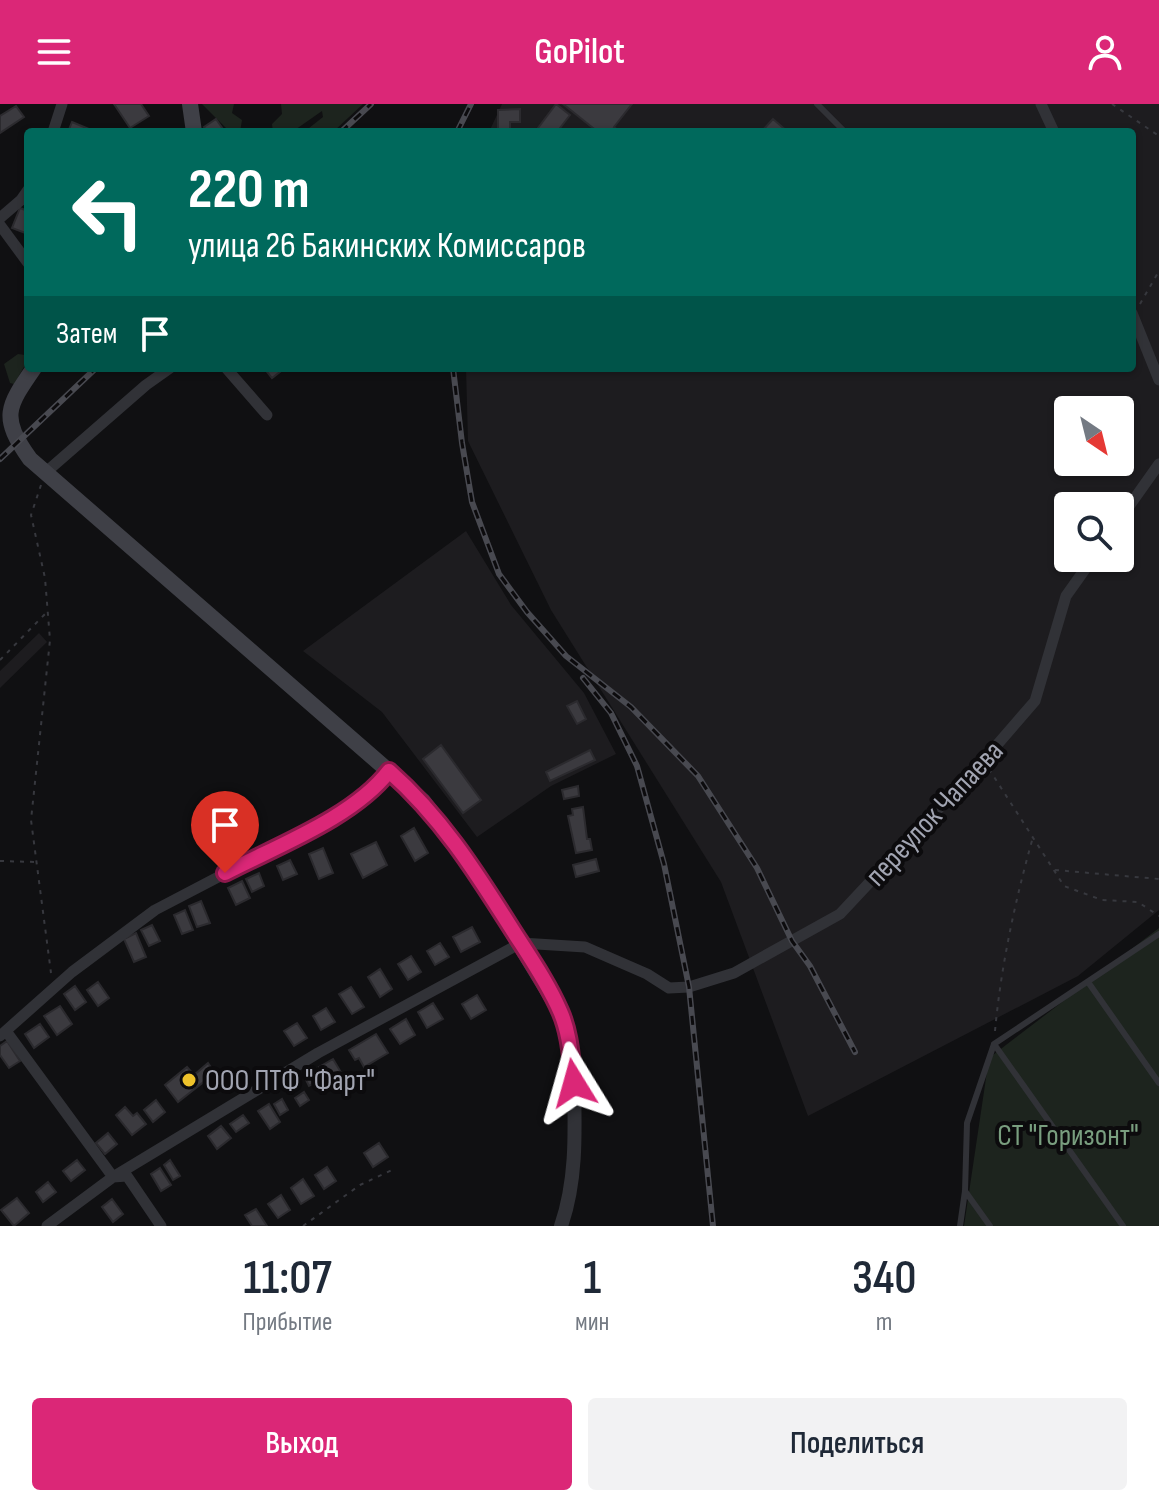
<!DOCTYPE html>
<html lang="ru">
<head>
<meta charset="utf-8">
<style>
  :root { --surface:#fff; --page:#f2f2f3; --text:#1f2937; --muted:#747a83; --accent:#db2777 }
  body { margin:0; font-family:"Sofia Sans Condensed",sans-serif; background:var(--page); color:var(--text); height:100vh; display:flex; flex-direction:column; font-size:30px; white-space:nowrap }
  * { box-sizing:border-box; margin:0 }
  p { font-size:26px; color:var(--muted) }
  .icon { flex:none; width:44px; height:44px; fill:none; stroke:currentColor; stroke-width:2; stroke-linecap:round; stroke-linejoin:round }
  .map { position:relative; height:1122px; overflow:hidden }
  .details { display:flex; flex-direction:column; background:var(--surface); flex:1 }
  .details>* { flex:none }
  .top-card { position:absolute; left:24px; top:24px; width:1112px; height:244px; border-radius:8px; box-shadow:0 2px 6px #0004; background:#00695c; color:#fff; overflow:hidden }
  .needle { width:52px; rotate:145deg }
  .tools { position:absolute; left:1054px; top:292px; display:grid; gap:16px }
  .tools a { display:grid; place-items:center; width:80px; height:80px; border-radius:8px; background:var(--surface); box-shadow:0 2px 6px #0004; font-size:40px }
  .pin { position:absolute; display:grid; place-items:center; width:68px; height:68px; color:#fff; margin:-82px -34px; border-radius:50% 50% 50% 0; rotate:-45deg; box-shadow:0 0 8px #0007 }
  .pin .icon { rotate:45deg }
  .me { position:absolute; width:88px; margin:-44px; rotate:352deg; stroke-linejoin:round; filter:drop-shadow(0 0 6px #0008) }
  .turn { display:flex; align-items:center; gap:28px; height:168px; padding:0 32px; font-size:36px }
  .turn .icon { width:104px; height:104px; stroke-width:2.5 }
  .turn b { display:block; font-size:56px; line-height:68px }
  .then { display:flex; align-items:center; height:76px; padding:0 32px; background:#0003; gap:16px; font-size:30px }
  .eta { display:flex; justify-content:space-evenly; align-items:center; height:136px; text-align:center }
  .eta b { font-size:48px; font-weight:600; line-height:56px }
  .action { display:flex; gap:16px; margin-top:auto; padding:16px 32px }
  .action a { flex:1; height:92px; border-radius:8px; background:var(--accent); color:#fff; font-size:32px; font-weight:600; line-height:92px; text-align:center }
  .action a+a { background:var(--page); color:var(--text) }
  header { display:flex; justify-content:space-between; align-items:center; height:104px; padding:0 32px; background:var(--accent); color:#fff; font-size:36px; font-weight:600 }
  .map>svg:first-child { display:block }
  .built { fill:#1d1c1f; fill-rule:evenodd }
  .green { fill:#1d241e }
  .building { fill:#3b3a3f; stroke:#2b2a2e; stroke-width:2 }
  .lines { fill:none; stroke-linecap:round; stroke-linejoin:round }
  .path { stroke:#37383e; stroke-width:2; stroke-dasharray:4 6; stroke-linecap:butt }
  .service { stroke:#313237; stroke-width:6 }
  .minor { stroke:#313237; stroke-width:11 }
  .tertiary { stroke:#313237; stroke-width:14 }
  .secondary { stroke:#3f4047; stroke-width:16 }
  .rail-casing { stroke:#484950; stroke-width:6 }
  .rail { stroke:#0c0b0d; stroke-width:3; stroke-dasharray:9; stroke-linecap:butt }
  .route-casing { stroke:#8e194d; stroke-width:20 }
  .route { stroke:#db2777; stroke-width:14 }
  .poi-dot { fill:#efc32b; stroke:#0c0b0d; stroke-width:3 }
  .labels { text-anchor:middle; stroke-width:8; stroke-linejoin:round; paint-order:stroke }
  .street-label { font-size:30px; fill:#a2a5b2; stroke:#0c0b0d }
  .poi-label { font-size:30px; fill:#a2a5b2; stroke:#0c0b0d; text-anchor:start }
  .park-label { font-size:30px; fill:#799e7f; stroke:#0c0b0d }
</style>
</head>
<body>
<header><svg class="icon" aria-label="menu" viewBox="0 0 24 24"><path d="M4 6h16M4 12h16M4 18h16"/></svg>GoPilot<svg class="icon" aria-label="person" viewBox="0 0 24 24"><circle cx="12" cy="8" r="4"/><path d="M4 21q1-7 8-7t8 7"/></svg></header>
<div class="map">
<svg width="1159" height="1122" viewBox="0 0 1159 1122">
  <rect width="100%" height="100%" fill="#101012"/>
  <path class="built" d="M502,0H1159V806L1078,872L808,1012L721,778L551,506L468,337L466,264H1132V28H489ZM1068,306H1120V358H1068ZM1068,402H1120V454H1068Z
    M466,427L511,501L584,589L616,650L551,682L477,733L382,608L303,547Z
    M39,529L47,538L0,584V567Z"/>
  <path class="green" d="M202,0H234L232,9L242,16L240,28H230Z
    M281,0H363L333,28H304L323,13L322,7L292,28H273L272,20L282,10Z
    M18,250L25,251L28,256L14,280L10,279L4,260Z
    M1159,824V1122H964L989,954Z"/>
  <path class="building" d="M114,0H141L149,12L130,24Z
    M556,0L570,11L557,28H544L538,24Z
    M563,0H632L614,23L620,28H598Z
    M16,2L24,13L0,29V12Z
    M520,5V18H510V28H498V6Z
    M216,15L225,28H207L204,23Z
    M773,15L788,28H761Z
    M72,18L96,28H68Z
    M20,104L28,107V130L12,124Z
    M264,264H285L272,274Z
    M577,597L586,615L577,620L567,602Z
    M441,641L481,696L463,709L423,655Z
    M590,646L595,656L550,677L546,668Z
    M578,682L579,692L564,695L562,686Z
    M583,703L587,735H590L592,746L576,749L568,712L573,711L572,705Z
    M414,724L428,749L415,757L401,732Z
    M376,738L387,761L363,774L351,750Z
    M323,744L333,769L319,775L309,750Z
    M596,755L599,767L576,773L573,761Z
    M290,756L297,770L283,776L277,762Z
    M259,769L264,782L252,788L246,775Z
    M242,777L250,794L236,801L228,784Z
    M201,797L210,819L197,823L189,802Z
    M185,806L193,826L182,830L174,811Z
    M152,821L160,837L149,842L141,826Z
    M472,823L480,838L461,848L453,833Z
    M136,829L146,853L134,858L124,835Z
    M440,839L449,853L435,861L427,847Z
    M411,852L421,868L408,876L398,860Z
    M380,865L392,885L380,893L368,873Z
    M98,878L109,894L98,902L87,886Z
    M75,882L86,898L75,906L64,890Z
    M351,883L364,903L352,910L339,890Z
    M477,891L486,906L471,915L462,900Z
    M433,899L443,915L427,924L418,908Z
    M60,902L72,920L57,931L44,912Z
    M326,904L335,918L321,926L313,912Z
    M406,915L415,931L400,940L390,925Z
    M297,919L307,934L294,942L284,927Z
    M40,920L49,933L34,944L25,930Z
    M376,930L388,949L364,963L359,954L355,956L349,946Z
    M7,937L20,957L9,964L0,951V942Z
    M333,955L345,975L334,981L330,973L326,975L319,963Z
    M208,959L215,969L178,998L165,981L187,963L194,971Z
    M315,966L320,976L309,982L304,972Z
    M304,988L309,996L300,1002L295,994Z
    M282,995L288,1006L280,1011L274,1000Z
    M156,996L165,1008L153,1018L144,1006Z
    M269,1000L280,1018L270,1025L258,1007Z
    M125,1003L133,1012L137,1009L146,1020L132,1031L116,1011Z
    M243,1011L249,1019L236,1028L230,1020Z
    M221,1022L231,1034L217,1045L208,1032Z
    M108,1029L117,1040L105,1050L96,1039Z
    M379,1039L388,1053L373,1063L364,1049Z
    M77,1056L85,1066L71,1077L63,1067Z
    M170,1056L180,1072L173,1076L164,1061Z
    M327,1063L336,1077L324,1085L315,1071Z
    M160,1064L171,1081L161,1087L151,1070Z
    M303,1075L314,1092L301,1100L291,1084Z
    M48,1078L56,1088L43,1098L36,1088Z
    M281,1091L290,1106L278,1114L268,1100Z
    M17,1094L29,1109L14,1122L1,1106Z
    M112,1095L123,1110L113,1118L102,1103Z
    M256,1105L267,1122H252L245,1111Z"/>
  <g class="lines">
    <path class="path" d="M1112,0L1159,32
      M1140,200L1159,167
      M41,381L31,411L45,474L50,536L31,716L51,869
      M0,556L47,508
      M989,665L1064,782L1102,796L1138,798L1159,812
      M0,757L35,758
      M1055,766L1159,775
      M995,927C1001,862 1015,797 1033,733
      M303,1122L360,1081L392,1066"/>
    <path class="service" d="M817,0L845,28
      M1088,878L1159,979
      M994,940L1123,1122
      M965,1087L990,1122
      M960,1122L965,1087L967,1019L994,940L1159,830"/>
    <path class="minor" d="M1041,0L1054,28
      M53,28L62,0
      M0,114L21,96L28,86
      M0,121L28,159
      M1132,209L1159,276
      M226,264L267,311
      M45,369L146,281L170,264
      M1120,415L1159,360
      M6,927L113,1073L127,1072L161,1122
      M0,932L72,868L155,806L356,701L377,683L389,667
      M47,1122L113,1073L318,949L521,839L585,843L647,870L669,884L689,883L734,869L840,810L983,657L1035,597L1066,492L1093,454"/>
    <path class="tertiary" d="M561,1122C577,1076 575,1027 574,979"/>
    <path class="secondary" d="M190,0L194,28
      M34,264C7,303 0,313 30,355L423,697L471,760L560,907L567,928L574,979"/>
    <g class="rail-casing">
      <path id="rail" d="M341,28L371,0
        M457,28L471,0
        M453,264L462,339L472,398L499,470L527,508L566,552L631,603L698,672L757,764L792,837L810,862L855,948
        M0,355L96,264
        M583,574L611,609L637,662L664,760L689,883L713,1122"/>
    </g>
    <use href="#rail" class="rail"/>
  </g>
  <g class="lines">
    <g class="route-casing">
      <path id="route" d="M225,769C277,742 354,713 389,667C440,712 474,765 510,822C527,849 547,877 560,907C570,929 571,955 574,979"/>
    </g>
    <use href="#route" class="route"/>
  </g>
  <circle class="poi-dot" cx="189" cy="976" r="8"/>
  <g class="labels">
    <g class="street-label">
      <text transform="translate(934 709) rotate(-47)" y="10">переулок Чапаева</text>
    </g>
    <g class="poi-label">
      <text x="205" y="986">ООО ПТФ "Фарт"</text>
    </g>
    <g class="park-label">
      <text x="1068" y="1041">СТ "Горизонт"</text>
    </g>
  </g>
</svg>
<div class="tools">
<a><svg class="needle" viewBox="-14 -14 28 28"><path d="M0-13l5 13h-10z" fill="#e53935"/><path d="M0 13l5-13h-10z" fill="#747a83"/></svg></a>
<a><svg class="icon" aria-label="search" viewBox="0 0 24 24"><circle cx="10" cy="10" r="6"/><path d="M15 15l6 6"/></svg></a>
</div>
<div class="pin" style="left:225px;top:769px;background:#d93025"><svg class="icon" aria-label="arrive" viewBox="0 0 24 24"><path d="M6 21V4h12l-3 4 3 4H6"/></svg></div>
<svg class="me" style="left:574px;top:979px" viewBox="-20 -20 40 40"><path d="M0-17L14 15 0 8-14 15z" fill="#db2777" stroke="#fff" stroke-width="4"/></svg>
<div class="top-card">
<div class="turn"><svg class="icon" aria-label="left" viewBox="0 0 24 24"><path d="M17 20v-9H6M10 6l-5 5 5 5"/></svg><div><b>220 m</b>улица 26 Бакинских Комиссаров</div></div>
<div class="then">Затем<svg class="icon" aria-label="arrive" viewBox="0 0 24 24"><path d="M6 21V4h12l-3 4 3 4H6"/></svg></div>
</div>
</div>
<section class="details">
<div class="eta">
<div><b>11:07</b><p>Прибытие</p></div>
<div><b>1</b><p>мин</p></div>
<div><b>340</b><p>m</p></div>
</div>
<div class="action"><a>Выход</a><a>Поделиться</a></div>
</section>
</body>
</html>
